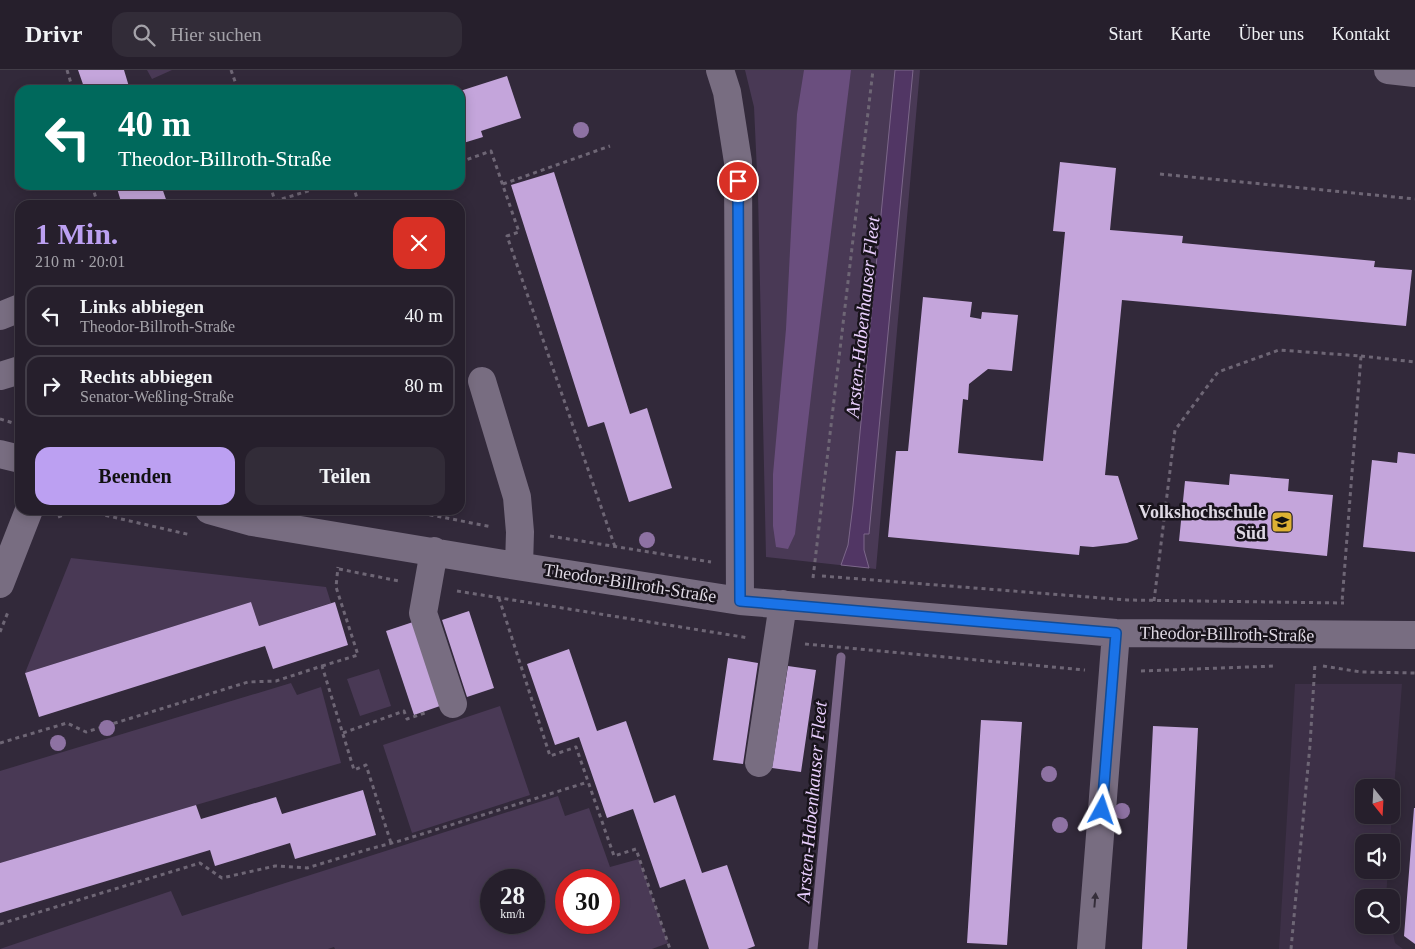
<!DOCTYPE html>
<html lang="de">
<head>
<meta charset="utf-8">
<style>
  :root { --surface:#261f2c; --page:#322c38; --text:#f1f3f6; --muted:#a4a2a9; --line:#423d48; --accent:#bca0f2 }
  body { margin:0; font-family:Georgia,serif; background:var(--page); color:var(--text); height:100vh; display:flex; flex-direction:column; font-size:19px; white-space:nowrap }
  * { box-sizing:border-box; margin:0 }
  p { font-size:16px; color:var(--muted) }
  .icon { flex:none; width:28px; height:28px; fill:none; stroke:currentColor; stroke-width:2; stroke-linecap:round; stroke-linejoin:round }
  .map { position:relative; flex:1; overflow:hidden }
  .details { position:absolute; left:15px; top:130px; width:450px; height:315px; display:flex; flex-direction:column; background:var(--surface); border-radius:15px; box-shadow:0 2px 12px #0003,0 0 0 1px var(--line) }
  .details>* { flex:none }
  .top-card { position:absolute; left:15px; top:15px; width:450px; height:105px; border-radius:15px; box-shadow:0 2px 12px #0003,0 0 0 1px var(--line); background:#00695c; color:#fff; overflow:hidden }
  .needle { width:32px; rotate:162deg }
  .buttons { position:absolute; left:1355px; top:709px; display:grid; gap:10px }
  .buttons a { display:grid; place-items:center; width:45px; height:45px; border-radius:10px; background:var(--surface); box-shadow:0 2px 12px #0003,0 0 0 1px var(--line); font-size:25px }
  .speed { position:absolute; left:480px; top:799px; display:flex; gap:10px; font-size:25px; font-weight:700; text-align:center }
  .speed>* { display:grid; place-content:center; width:65px; height:65px; border-radius:50%; background:var(--surface); box-shadow:0 2px 12px #0003,0 0 0 1px var(--line); line-height:1 }
  .speed small { font-size:12px; font-weight:400 }
  .speed .limit { border:8px solid #d22; background:#fff; color:#111 }
  .pin { position:absolute; display:grid; place-items:center; width:42px; height:42px; color:#fff; margin:-21px; border:2px solid #fff; border-radius:50%; box-shadow:0 1px 5px #0007 }
  .me { position:absolute; width:55px; margin:-28px; rotate:5deg; stroke-linejoin:round; filter:drop-shadow(0 0 4px #0008) }
  .turn { display:flex; align-items:center; gap:18px; height:105px; padding:0 20px; font-size:22px }
  .turn .icon { width:65px; height:65px; stroke-width:2.5 }
  .turn b { display:block; font-size:35px; line-height:42px }
  .round { display:grid; place-items:center; flex:none; width:52px; height:52px; border-radius:15px; background:var(--page) }
  .headline { display:flex; align-items:center; justify-content:space-between; height:85px; padding:0 20px }
  h1 { font-size:30px; font-weight:700; line-height:38px; color:var(--accent) }
  .button { display:flex; gap:10px; margin-top:auto; padding:10px 20px }
  .button a { flex:1; height:58px; border-radius:15px; background:var(--accent); color:#111; font-size:20px; font-weight:700; line-height:58px; text-align:center }
  .button a+a { background:var(--page); color:var(--text) }
  ul { padding:0; list-style:none }
  li { display:flex; align-items:center; gap:15px; height:62px; margin:0 10px 8px; padding:0 10px; border:2px solid var(--line); border-radius:15px }
  li div { flex:1 }
  li b { display:block; font-size:19px }
  li em { font-style:normal }
  header { display:flex; align-items:center; gap:30px; box-sizing:border-box; height:70px; padding:0 25px; background:var(--surface); border-bottom:1px solid var(--line) }
  header strong { font-size:24px }
  nav { display:flex; gap:28px; margin-inline-start:auto; font-size:18px }
  .search { width:350px; height:45px; background:var(--page); display:flex; align-items:center; gap:12px; box-sizing:border-box; padding:0 18px; border-radius:15px; color:var(--muted); font-size:19px }
  .map>svg:first-child { display:block }
  .built { fill:#3d3047; fill-rule:evenodd }
  .green { fill:#493955; fill-rule:evenodd }
  .forest { fill:#6a4e7e }
  .water { fill:#513664; stroke:#7c678a }
  .lines { fill:none; stroke-linecap:round; stroke-linejoin:round }
  .stream { stroke:#7c678a; stroke-width:9 }
  .building { fill:#c4a5db }
  .path { stroke:#6e6675; stroke-width:3; stroke-dasharray:4 4; stroke-linecap:butt }
  .minor { stroke:#786d81; stroke-width:28 }
  .tree { fill:#8e72a3 }
  .oneway { fill:#352e3a }
  .route-casing { stroke:#114b97; stroke-width:12 }
  .route { stroke:#1a73e8; stroke-width:9 }
  .labels { text-anchor:middle; stroke-width:5; stroke-linejoin:round; paint-order:stroke }
  .poi-label { font-size:18px; font-weight:bold; fill:#dfd9e4; stroke:#18131b; text-anchor:end }
  .street-label { font-size:18px; fill:#dfd9e4; stroke:#18131b }
  .water-label { font-size:19px; font-style:italic; fill:#ead0fe; stroke:#18131b }
</style>
</head>
<body>
<header>
<strong>Drivr</strong>
<div class="search"><svg class="icon" aria-label="search" viewBox="0 0 24 24"><circle cx="10" cy="10" r="6"/><path d="M15 15l6 6"/></svg>Hier suchen</div>
<nav><a>Start</a><a>Karte</a><a>Über uns</a><a>Kontakt</a></nav>
</header>
<div class="map">
<svg width="1415" height="879" viewBox="0 0 1415 879">
  <rect width="100%" height="100%" fill="#32293a"/>
  <path class="built" d="M1295,614H1402L1390,772H1364V800H1388L1386,827L1364,828V855H1391V853L1395,873L1403,879H1279ZM1364,718H1391V745H1364Z"/>
  <path class="green" d="M147,0H172L152,9Z
    M745,0H920L876,499L766,487L758,124L754,37Z
    M71,488L326,517L331,533L259,556L251,532L25,603Z
    M379,599L391,636L360,646L347,609Z
    M291,613L297,625L321,617L341,693L196,735L0,793V701Z
    M500,636L530,725L412,763L383,675Z
    M558,726L565,746L589,738L610,797L639,789L668,873L652,879H335L334,877L328,879H0L171,821L182,846ZM491,810H534V852H491ZM566,810H609V852H566Z"/>
  <path class="forest" d="M804,0H851L814,300L795,464L788,479L776,477L773,456V404L786,259L797,44Z"/>
  <path class="water" d="M895,0H913L869,464H864V480L869,498L841,495L848,475L853,435Z"/>
  <g class="lines">
    <path class="stream" d="M813,879L841,587"/>
  </g>
  <path class="building" d="M78,0H124L130,20H85Z
    M507,6L521,48L481,61L483,67L460,74V21Z
    M425,15L426,20H410Z
    M1060,92L1116,98L1110,160L1183,166L1182,173L1375,191L1374,197L1412,200L1406,256L1122,230L1105,405L1118,406L1138,469L1127,473L1093,477L1080,476L1079,485L888,467L896,381H908L923,227L972,232L970,247L981,249L982,242L1018,245L1012,301L988,299L969,314L968,330L963,329L958,383L1043,391L1065,162L1053,161Z
    M554,102L630,344L647,338L672,418L629,432L604,352L588,357L511,115Z
    M116,115H161L168,135H122Z
    M1398,382L1415,384V482L1363,477L1372,390L1397,393Z
    M1230,404L1289,409L1288,421L1333,425L1327,486L1179,471L1185,411L1229,415Z
    M251,532L259,556L335,532L348,575L273,599L265,576L39,647L25,603Z
    M469,541L494,618L467,627L442,550Z
    M413,552L440,636L414,645L386,561Z
    M569,579L597,661L626,651L654,733L675,725L702,803L727,795L755,876L747,879H709L685,809L660,818L633,739L607,748L579,667L555,675L527,594Z
    M728,588L758,593L743,694L713,690Z
    M788,596L816,600L801,702L772,698Z
    M981,650L1022,652L1007,875L967,873Z
    M1153,656L1198,658L1187,879H1142Z
    M363,720L376,765L295,789L290,773L215,796L210,780L0,843V793L196,735L201,749L276,727L282,744Z
    M1414,738H1415V874L1404,866Z"/>
  <g class="lines">
    <path class="path" d="M67,0L73,20
      M231,0L238,20
      M460,92L491,81L519,162L507,166L615,477
      M1160,104L1415,129
      M503,114L610,76
      M92,115L98,135
      M270,115L275,131L328,115
      M353,115L359,135
      M1361,286L1415,292
      M0,349L20,355
      M82,440L191,465
      M406,440L492,457
      M58,447L78,440
      M550,466L711,492
      M339,499L399,511
      M822,506L1127,530L1344,533
      M813,508L873,0
      M457,521L749,568
      M499,528L550,686L576,677L614,786L636,779L670,879
      M1154,531L1175,360L1218,302L1279,280L1361,286L1342,532
      M0,562L8,542
      M805,574L1085,600
      M322,596L358,585L336,517L338,497
      M1323,596L1361,602L1415,603
      M1141,601L1275,596
      M343,663L404,641L407,649L425,643
      M0,673L67,653L86,662L248,612L276,611L322,596L354,700L366,695L391,773
      M0,854L200,793L222,808L275,796L307,798L366,780L403,770L588,712
      M1291,879L1310,675L1315,593"/>
    <path class="minor" d="M720,0L727,22L738,92L740,531
      M1388,0L1415,3
      M0,246L20,238
      M0,306L20,300
      M482,311L517,427L520,462L519,496
      M0,384L20,389
      M209,440L252,452L504,494L740,531L1116,563L1415,565
      M434,481L423,543L453,634
      M0,514L29,440
      M759,693L783,534
      M1091,879L1116,563"/>
  </g>
  <g class="tree">
    <circle cx="581" cy="60" r="8"/>
    <circle cx="647" cy="470" r="8"/>
    <circle cx="107" cy="658" r="8"/>
    <circle cx="58" cy="673" r="8"/>
    <circle cx="1049" cy="704" r="8"/>
    <circle cx="1122" cy="741" r="8"/>
    <circle cx="1060" cy="755" r="8"/>
  </g>
  <defs><path id="oneway-solid" d="M-6-.8H1V-3.2L6.5 0L1 3.2V.8H-6Z" transform="scale(1.25)"/></defs>
  <use class="oneway" href="#oneway-solid" transform="translate(1095 830) rotate(-85)"/>
  <g class="lines">
    <g class="route-casing">
      <path id="route" d="M738,111L740,531L1116,563L1102,740"/>
    </g>
    <use href="#route" class="route"/>
  </g>
  <defs>
    <g id="university-square" transform="scale(1.125)"><rect x="-9" y="-9" width="18" height="18" rx="4" fill="#ddb133" stroke="#18131b"/><path d="M0-5L7-2L0 1L-7-2ZM-4 1L0 2.5L4 1V4Q0 6-4 4Z" fill="#111"/></g>
  </defs>
  <g fill-rule="evenodd">
    <use href="#university-square" x="1282" y="452"/>
  </g>
  <g class="labels">
    <g class="poi-label">
      <text x="1266" y="448">Volkshochschule<tspan x="1266" dy="21">Süd</tspan></text>
    </g>
    <g class="street-label">
      <text transform="translate(630 513) rotate(9)" y="6">Theodor-Billroth-Straße</text>
      <text transform="translate(1227 564) rotate(1)" y="6">Theodor-Billroth-Straße</text>
    </g>
    <g class="water-label">
      <text transform="translate(862 247) rotate(-84)" y="7">Arsten-Habenhauser Fleet</text>
      <text transform="translate(811 732) rotate(-85)" y="7">Arsten-Habenhauser Fleet</text>
    </g>
  </g>
</svg>
<div class="buttons">
<a><svg class="needle" viewBox="-14 -14 28 28"><path d="M0-13l5 13h-10z" fill="#e53935"/><path d="M0 13l5-13h-10z" fill="#a4a2a9"/></svg></a>
<a><svg class="icon" aria-label="sound" viewBox="0 0 24 24"><path d="M4 9h4l5-4v14l-5-4H4zM17 9q2 3 0 6"/></svg></a>
<a><svg class="icon" aria-label="search" viewBox="0 0 24 24"><circle cx="10" cy="10" r="6"/><path d="M15 15l6 6"/></svg></a>
</div>
<div class="speed"><div>28<small>km/h</small></div><div class="limit">30</div></div>
<div class="pin" style="left:738px;top:111px;background:#d93025"><svg class="icon" aria-label="arrive" viewBox="0 0 24 24"><path d="M6 21V4h12l-3 4 3 4H6"/></svg></div>
<svg class="me" style="left:1102px;top:740px" viewBox="-20 -20 40 40"><path d="M0-17L14 15 0 8-14 15z" fill="#1a73e8" stroke="#fff" stroke-width="4"/></svg>
<div class="top-card">
<div class="turn"><svg class="icon" aria-label="left" viewBox="0 0 24 24"><path d="M17 20v-9H6M10 6l-5 5 5 5"/></svg><div><b>40 m</b>Theodor-Billroth-Straße</div></div>
</div>
<section class="details">
<div class="headline"><div><h1>1 Min.</h1><p>210 m · 20:01</p></div><a class="round" style="background:#d93025;color:#fff"><svg class="icon" aria-label="close" viewBox="0 0 24 24"><path d="M6 6l12 12M18 6L6 18"/></svg></a></div>
<ul>
<li><svg class="icon" aria-label="left" viewBox="0 0 24 24"><path d="M17 20v-9H6M10 6l-5 5 5 5"/></svg><div><b>Links abbiegen</b><p>Theodor-Billroth-Straße</p></div><em>40 m</em></li>
<li><svg class="icon" aria-label="right" viewBox="0 0 24 24"><path d="M7 20v-9h11M14 6l5 5-5 5"/></svg><div><b>Rechts abbiegen</b><p>Senator-Weßling-Straße</p></div><em>80 m</em></li>
</ul>
<div class="button"><a>Beenden</a><a>Teilen</a></div>
</section>
</div>
</body>
</html>
